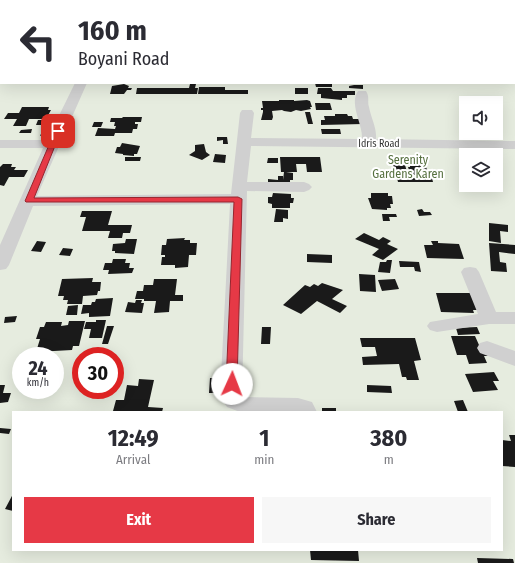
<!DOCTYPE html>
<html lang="en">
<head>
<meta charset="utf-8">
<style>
  :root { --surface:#fff; --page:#f7f7f7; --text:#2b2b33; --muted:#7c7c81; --accent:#e63946 }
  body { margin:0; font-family:"Fira Sans Condensed",sans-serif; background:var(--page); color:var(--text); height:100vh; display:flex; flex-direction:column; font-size:15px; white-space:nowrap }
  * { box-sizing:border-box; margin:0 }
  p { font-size:13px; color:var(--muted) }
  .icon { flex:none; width:22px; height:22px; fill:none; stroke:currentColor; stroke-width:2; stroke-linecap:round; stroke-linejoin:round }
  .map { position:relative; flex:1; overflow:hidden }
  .panel { position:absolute; left:12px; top:411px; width:491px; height:140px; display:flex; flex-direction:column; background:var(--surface); border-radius:0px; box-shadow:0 4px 16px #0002 }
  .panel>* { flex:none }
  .banner { position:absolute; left:0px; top:0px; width:515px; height:84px; box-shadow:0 4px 16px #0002; background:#fff; color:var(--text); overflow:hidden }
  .tools { position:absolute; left:459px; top:96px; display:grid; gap:8px }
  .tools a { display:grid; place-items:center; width:44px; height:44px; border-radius:0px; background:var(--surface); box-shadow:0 4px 16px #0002; font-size:20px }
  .speed { position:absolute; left:12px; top:347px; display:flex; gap:8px; font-size:20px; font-weight:700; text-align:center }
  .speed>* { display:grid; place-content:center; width:52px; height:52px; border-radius:50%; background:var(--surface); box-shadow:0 4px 16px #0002; line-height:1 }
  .speed small { font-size:10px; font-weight:400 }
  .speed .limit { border:6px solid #d22; background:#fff; color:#111 }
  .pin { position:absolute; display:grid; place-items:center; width:34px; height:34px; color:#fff; margin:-17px; border-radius:8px; box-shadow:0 2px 6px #0006 }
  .me { position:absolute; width:44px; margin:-22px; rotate:2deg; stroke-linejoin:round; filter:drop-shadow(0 0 3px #0008) }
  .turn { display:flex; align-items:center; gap:14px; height:84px; padding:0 12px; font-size:18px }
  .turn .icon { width:52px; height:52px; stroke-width:2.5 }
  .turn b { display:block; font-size:28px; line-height:34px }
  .eta { display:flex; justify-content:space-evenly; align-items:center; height:68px; text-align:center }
  .eta b { font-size:24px; font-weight:700; line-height:28px }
  .primary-button { display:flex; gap:8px; margin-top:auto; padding:8px 12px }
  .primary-button a { flex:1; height:46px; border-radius:0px; background:var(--accent); color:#fff; font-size:16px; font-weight:700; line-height:46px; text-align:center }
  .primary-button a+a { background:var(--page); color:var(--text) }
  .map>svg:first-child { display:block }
  .green { fill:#e6ecdf; fill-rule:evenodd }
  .building { fill:#1a1a1a }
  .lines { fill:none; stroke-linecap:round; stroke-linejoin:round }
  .minor { fill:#d0d0d0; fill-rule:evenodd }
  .route { fill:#e63946; stroke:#96252e }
  .labels { text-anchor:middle; stroke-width:4; stroke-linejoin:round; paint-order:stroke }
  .far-street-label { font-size:10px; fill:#333; stroke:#fff }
  .park-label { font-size:12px; fill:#56703f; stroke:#fff }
</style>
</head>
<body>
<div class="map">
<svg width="515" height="563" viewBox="0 0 515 563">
  <rect width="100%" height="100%" fill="#fff"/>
  <path class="green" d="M0,0H515V69L514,1H1L0,67Z
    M0,78L1,83H514L515,80V563H0ZM466,103H496V133H466ZM466,155H496V185H466ZM21,356H55V390H21ZM81,356H115V390H81ZM13,412H502V550H13Z"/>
  <path class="building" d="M315,83H332V87H316Z
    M124,84L129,86L128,88H132L131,90H127L124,94H110L112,86Z
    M190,84H196L195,88H198L197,94H136L137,88H189Z
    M354,85H363V89L349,88V86Z
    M199,87H225V90H248V94H198Z
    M295,88H308V94H295Z
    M318,88H331L333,91H355V95H347V98H342V100L321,98V94H317Z
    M279,100H294V101L307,100L310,101L312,107H310L311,109L301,111L296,110L291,112L284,111L282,110L272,111L273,117L272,120H261L263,112V110H261V108H263L262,101H279Z
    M315,103H330L332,110H316Z
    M22,107H49L48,110H51L46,119H29L26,126H13L17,119H4L8,113H19Z
    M305,112H310L313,124H308Z
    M335,114H347L348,116H352L353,119H362L363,124L321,125V120H325L324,116H335Z
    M123,117H142L141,122H135V124H138L137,129H133L132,133H115L114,136H95L98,128L115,129L116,126H114L115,122H110L111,118H122Z
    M38,120H50L47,126H54L50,134L40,136L45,125H36Z
    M94,122H103L101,127H92Z
    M32,129L31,133H19L21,130Z
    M321,129H340L341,134H322Z
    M217,137H227L228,144H223V140L217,141Z
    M122,143L140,146L137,154H134V156L123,155V154L115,153L117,147H120Z
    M204,144L206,152L210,155L202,160L189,155L195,151V145Z
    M215,154L226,155L225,163L213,162Z
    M125,157H141L140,161H125Z
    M280,157H320L322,172H307L306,164H296L297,172H286L293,173V180H290V183L268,182V179L278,180V176H283V180L284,172H281Z
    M268,158H278V163H267Z
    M3,164H12L11,167H16L14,170H28L24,177H9L4,186L0,185V167Z
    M393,165H405L408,175H396Z
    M410,165H420L421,167H426L428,172H422L423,175H413L411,170H409L408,167H410Z
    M397,178H432L433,182H398Z
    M273,193L291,194V198H294L293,203H290V208H272V204L268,203V197H272Z
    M371,193H388V196H392L393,204H390L391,208H387V210L372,209L368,198H371Z
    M276,209L288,210V219L283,218V222H274Z
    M422,209L424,212H430L432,215L419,216L417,210Z
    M82,211H112L108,225H132L130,233H123L122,238H108L110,231H82L86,217H80Z
    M382,214H396L397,217H389L390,221H383Z
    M489,223L508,225V232L500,231L501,243L489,241Z
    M364,233L379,240L383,237L391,241L387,244L398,249L383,260L372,255L379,249L355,239Z
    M185,238L184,240H190V243H197L196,255H189L188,267L175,268V265H161L162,257H165V255H161L162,245H166L167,239Z
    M126,239H137L134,254L115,253V251H112L113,244L125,243Z
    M37,241L46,242L41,252L31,251Z
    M431,241H438V243L459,244L464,259L427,258L424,245H433Z
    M489,243L515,245V254L499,252L500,262L506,263L507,272L491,271Z
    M63,248L73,249L70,256L59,255Z
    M307,254L332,255V263L307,262Z
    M113,259H126L125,263H130L129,268H134L132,273L108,274L109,270H103L105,263H112Z
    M387,260H392L390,273L378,272L380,262H386Z
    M399,261L419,262L421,272L415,271L414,267H400Z
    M359,274L375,275L376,292L360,291Z
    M93,278L92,282H101L100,291H98L97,295L83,296L82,304H67L68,300H63L64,296H58L62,279Z
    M154,279H177L175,295H183V301H170L169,312L154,313L156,301H144V299H135L137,291H143L144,285H153Z
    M395,279L399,289L382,291L378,280Z
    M322,283L343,290L332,299L347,306L340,313L317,301L301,314L283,305L305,285L310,287L314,284L318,286Z
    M436,293H477L483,310H473L474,313L441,312Z
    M113,298L110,316L89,317V313L81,314L83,305H91L92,302H95L96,299Z
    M136,300H142L141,303H144L142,313L125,312L128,302L135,303Z
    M78,305L77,315H66L68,306Z
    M17,316L15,322L4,323L5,317Z
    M96,320H106L102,338H89L91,329H84L86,322H96Z
    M69,321H85L79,346H73L72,350L36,352L40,339H36L40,327H44L46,322H62L61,326L68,325Z
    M107,326H114L108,344H102Z
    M262,327H271L270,344H261Z
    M477,327L480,334L458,335L456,328Z
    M451,336H475L479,345L488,356H484L487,363L469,364L466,355H457Z
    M360,338H415L421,360L414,361L419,380H407L406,377H402L399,364L363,365L362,357L377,356L375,347H362Z
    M77,368H81V382L75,383Z
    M494,372L499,381H493L498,390L473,392L465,374Z
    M210,378H226L225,384H218L217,393H209Z
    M139,379L154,380L148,407L163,408L162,412L113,411L116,400H124L127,385L138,386Z
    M0,385H5L3,393H11L8,402L0,403Z
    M367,385L391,386L392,393L367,392Z
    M463,400L468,412H458L454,401Z
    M322,408H336V412H322Z
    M0,428L11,429L9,434L0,433Z
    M509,435H515V467L502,466V440L511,441Z
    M13,494V511L5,509Z
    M310,550H358L359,561L311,560Z
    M477,558L513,559L514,563H478Z"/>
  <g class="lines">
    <path class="minor" d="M295,0H305V1H295Z
      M0,70H1V78H0Z
      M514,76H515V84L511,83H514Z
      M75,83H87L37,196L231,194L240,113L242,110H252L254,113L251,138L360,139L362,137C362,123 349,104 358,91H366C370,97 367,101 369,107C371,118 377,128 376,139L515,141V149L251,146L247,182H304L309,184L312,187L309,190L304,192L247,191L242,395L244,397L298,398L312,402L317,412H240L227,407L220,396L230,204L33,206L9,265L6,269L0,270V245L43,148H0V140H47Z
      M470,267L476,268L479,272L496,312H515V324H489L437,332L430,330L427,326L430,322L478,314L461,272L464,268Z
      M487,341L515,351V366L480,353L477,348L480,343Z"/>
  </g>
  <path class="route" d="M58,129L61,131L34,198L238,197L242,199L237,384L235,387H228L226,384L234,202H26L25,201L55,131Z"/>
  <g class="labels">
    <g class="far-street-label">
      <text x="379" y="147">Idris Road</text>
    </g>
    <g class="park-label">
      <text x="408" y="164">Serenity<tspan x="408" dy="14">Gardens Karen</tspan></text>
    </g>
  </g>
</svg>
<div class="tools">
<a><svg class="icon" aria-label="sound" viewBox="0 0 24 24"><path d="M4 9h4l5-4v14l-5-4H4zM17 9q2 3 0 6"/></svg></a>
<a><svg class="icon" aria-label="layers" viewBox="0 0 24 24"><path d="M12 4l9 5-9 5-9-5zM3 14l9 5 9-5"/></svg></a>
</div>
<div class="speed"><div>24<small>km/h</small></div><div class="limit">30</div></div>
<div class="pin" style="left:58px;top:131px;background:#d93025"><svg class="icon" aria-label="arrive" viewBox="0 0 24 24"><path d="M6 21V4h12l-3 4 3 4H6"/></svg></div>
<svg class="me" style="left:232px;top:384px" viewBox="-20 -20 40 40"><circle r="19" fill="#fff"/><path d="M0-13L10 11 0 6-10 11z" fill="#e63946"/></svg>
<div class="banner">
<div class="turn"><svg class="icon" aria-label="left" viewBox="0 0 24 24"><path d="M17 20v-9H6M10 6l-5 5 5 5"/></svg><div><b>160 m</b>Boyani Road</div></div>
</div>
<section class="panel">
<div class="eta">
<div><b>12:49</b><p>Arrival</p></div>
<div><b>1</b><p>min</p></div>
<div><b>380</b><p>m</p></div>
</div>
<div class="primary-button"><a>Exit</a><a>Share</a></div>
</section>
</div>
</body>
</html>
